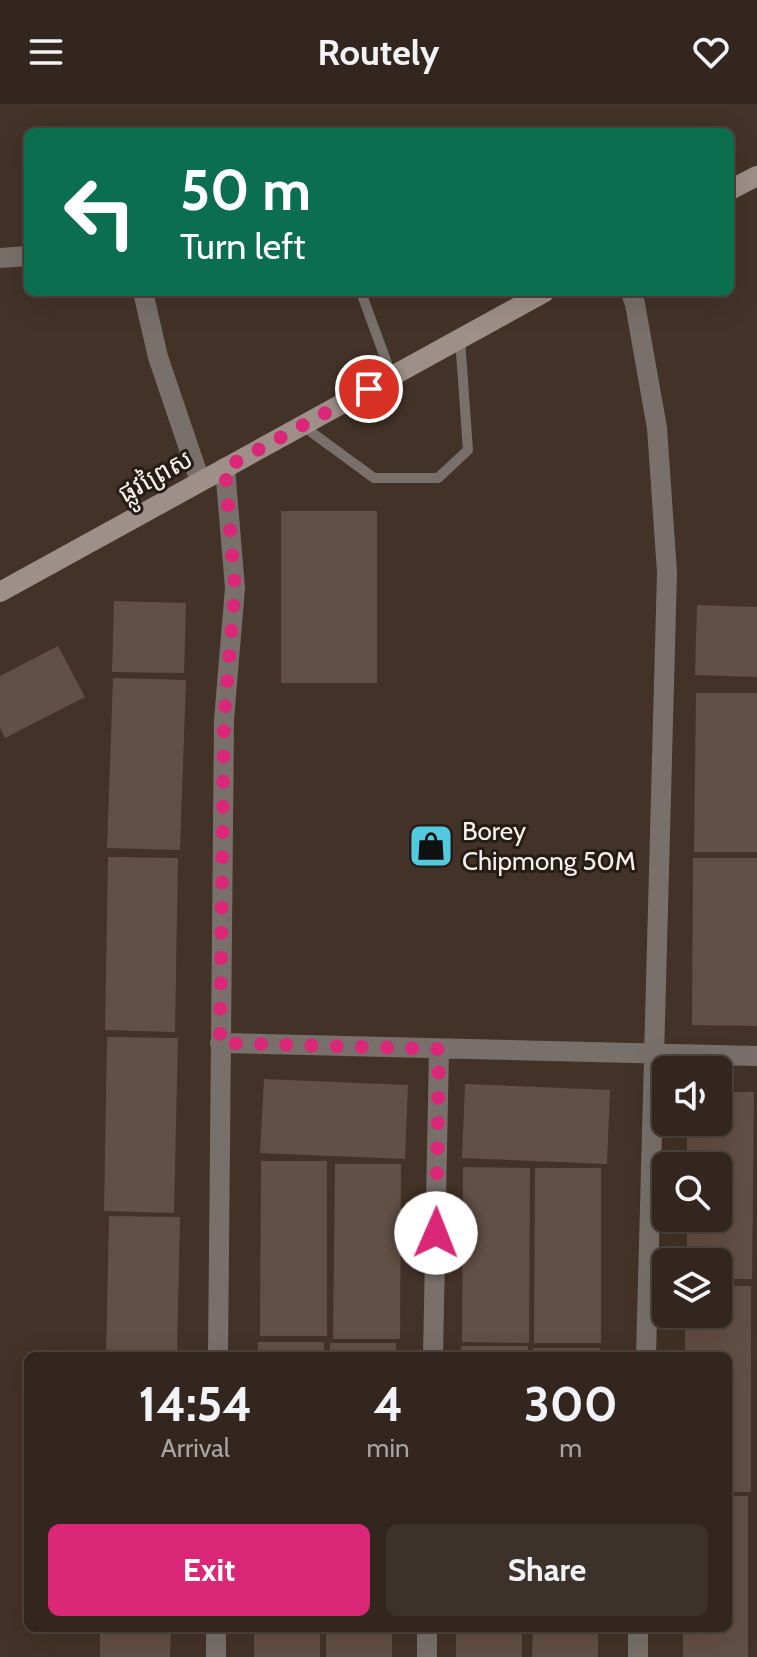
<!DOCTYPE html>
<html lang="en">
<head>
<meta charset="utf-8">
<style>
  :root { --surface:#32261e; --page:#3d322b; --text:#f1f3f6; --muted:#a8a5a4; --line:#4d433c; --accent:#db2777 }
  body { margin:0; font-family:Cabin,"Noto Sans Khmer",sans-serif; background:var(--page); color:var(--text); height:100vh; display:flex; flex-direction:column; font-size:30px; white-space:nowrap }
  * { box-sizing:border-box; margin:0 }
  p { font-size:26px; color:var(--muted) }
  .icon { flex:none; width:44px; height:44px; fill:none; stroke:currentColor; stroke-width:2; stroke-linecap:round; stroke-linejoin:round }
  .map { position:relative; flex:1; overflow:hidden }
  .details { position:absolute; left:24px; top:1248px; width:708px; height:280px; display:flex; flex-direction:column; background:var(--surface); border-radius:12px; box-shadow:0 8px 32px #0002,0 0 0 2px var(--line) }
  .details>* { flex:none }
  .top-card { position:absolute; left:24px; top:24px; width:710px; height:168px; border-radius:12px; box-shadow:0 8px 32px #0002,0 0 0 2px var(--line); background:#0b6e4f; color:#fff; overflow:hidden }
  .tools { position:absolute; left:652px; top:952px; display:grid; gap:16px }
  .tools a { display:grid; place-items:center; width:80px; height:80px; border-radius:12px; background:var(--surface); box-shadow:0 8px 32px #0002,0 0 0 2px var(--line); font-size:40px }
  .pin { position:absolute; display:grid; place-items:center; width:68px; height:68px; color:#fff; margin:-34px; border:4px solid #fff; border-radius:50%; box-shadow:0 2px 8px #0007 }
  .me { position:absolute; width:88px; margin:-44px; rotate:1deg; stroke-linejoin:round; filter:drop-shadow(0 0 6px #0008) }
  .turn { display:flex; align-items:center; gap:28px; height:168px; padding:0 24px; font-size:36px }
  .turn .icon { width:104px; height:104px; stroke-width:2.5 }
  .turn b { display:block; font-size:56px; line-height:68px }
  .eta { display:flex; justify-content:space-evenly; align-items:center; height:136px; text-align:center }
  .eta b { font-size:48px; font-weight:700; line-height:56px }
  .cta { display:flex; gap:16px; margin-top:auto; padding:16px 24px }
  .cta a { flex:1; height:92px; border-radius:12px; background:var(--accent); color:#fff; font-size:32px; font-weight:700; line-height:92px; text-align:center }
  .cta a+a { background:var(--page); color:var(--text) }
  header { display:flex; justify-content:space-between; align-items:center; height:104px; padding:0 24px; background:var(--surface); font-size:36px; font-weight:700 }
  .map>svg:first-child { display:block }
  .building { fill:#624f45 }
  .lines { fill:none; stroke-linecap:round; stroke-linejoin:round }
  .lane { stroke:#79706b; stroke-width:10 }
  .street { stroke:#79706b; stroke-width:20 }
  .secondary { stroke:#9e9088; stroke-width:20 }
  .route { stroke:#db2777; stroke-width:14; stroke-dasharray:0 25.2 }
  .labels { text-anchor:middle; stroke-width:6; stroke-linejoin:round; paint-order:stroke }
  .street-label { font-size:26px; fill:#fbefe9; stroke:#241c17 }
  .poi-label { font-size:26px; fill:#fbefe9; stroke:#241c17; text-anchor:start }
</style>
</head>
<body>
<header><svg class="icon" aria-label="menu" viewBox="0 0 24 24"><path d="M4 6h16M4 12h16M4 18h16"/></svg>Routely<svg class="icon" aria-label="heart" viewBox="0 0 24 24"><path d="M12 20l-8-8c-3-5 5-10 8-4 3-6 11-1 8 4z"/></svg></header>
<div class="map">
<svg width="757" height="1553" viewBox="0 0 757 1553">
  <rect width="100%" height="100%" fill="#433228"/>
  <path class="building" d="M281,407H377V579H281Z
    M114,497L186,499L184,569L112,568Z
    M697,501L757,503V573L695,571Z
    M58,542L85,593L5,634L0,624V572Z
    M113,574L186,576L180,746L107,744Z
    M696,589H757V748H694Z
    M108,753L178,754L175,928L105,926Z
    M693,754H757V922L692,921Z
    M107,933L178,934L174,1109L104,1107Z
    M264,975L408,981L405,1055L260,1049Z
    M465,980L610,986L607,1060L462,1054Z
    M718,988H754L752,1175H718V1158H687V1114H718V1062H687V1018H718Z
    M261,1057H327V1232H260Z
    M335,1060H401L400,1235H333Z
    M463,1063L530,1064L529,1239L462,1238Z
    M535,1064H601V1239H534Z
    M109,1112L180,1113L177,1252H106Z
    M718,1182H751V1388H728V1252H685V1210H718Z
    M258,1238H324V1252H258Z
    M330,1239H396V1252H330Z
    M461,1242H528V1252H461Z
    M533,1244H600V1252H533Z
    M728,1392H748V1553H683V1524H728Z
    M100,1524H171L170,1553H100Z
    M254,1524H320V1553H254Z
    M326,1524H392V1553H326Z
    M456,1524H522V1553H456Z
    M533,1524H598V1553H532Z"/>
  <g class="lines">
    <path class="lane" d="M361,188L392,273
      M303,322L374,374H438L468,346L460,235"/>
    <path class="street" d="M0,154L28,152
      M143,188L158,253L200,377
      M631,188L635,200L657,324L667,468L646,1252
      M220,939L757,952
      M218,1252L224,616L235,484L225,364
      M433,1252L439,945
      M216,1553V1524
      M427,1553V1524
      M638,1553V1524"/>
    <path class="secondary" d="M730,86L757,72
      M0,488L545,188"/>
  </g>
  <g class="lines">
    <path class="route" d="M369,285L225,364L235,484L224,616L220,939L439,945L436,1129"/>
  </g>
  <defs>
    <g id="shop-square" transform="scale(2.3)"><rect x="-9" y="-9" width="18" height="18" rx="4" fill="#54cade" stroke="#241c17"/><path d="M-5-2.5h2.3a2.7 3.5 0 0 1 5.4 0H5L5.5 6h-11ZM-1.5-2.5h3a1.5 2.3 0 0 0-3 0Z" fill="#111"/></g>
  </defs>
  <g fill-rule="evenodd">
    <use href="#shop-square" x="431" y="742"/>
  </g>
  <g class="labels">
    <g class="street-label">
      <text transform="translate(155 372) rotate(-29)" y="9">ផ្លូវព្រៃស</text>
    </g>
    <g class="poi-label">
      <text x="462" y="736">Borey<tspan x="462" dy="30">Chipmong 50M</tspan></text>
    </g>
  </g>
</svg>
<div class="tools">
<a><svg class="icon" aria-label="sound" viewBox="0 0 24 24"><path d="M4 9h4l5-4v14l-5-4H4zM17 9q2 3 0 6"/></svg></a>
<a><svg class="icon" aria-label="search" viewBox="0 0 24 24"><circle cx="10" cy="10" r="6"/><path d="M15 15l6 6"/></svg></a>
<a><svg class="icon" aria-label="layers" viewBox="0 0 24 24"><path d="M12 4l9 5-9 5-9-5zM3 14l9 5 9-5"/></svg></a>
</div>
<div class="pin" style="left:369px;top:285px;background:#d93025"><svg class="icon" aria-label="arrive" viewBox="0 0 24 24"><path d="M6 21V4h12l-3 4 3 4H6"/></svg></div>
<svg class="me" style="left:436px;top:1129px" viewBox="-20 -20 40 40"><circle r="19" fill="#fff"/><path d="M0-13L10 11 0 6-10 11z" fill="#db2777"/></svg>
<div class="top-card">
<div class="turn"><svg class="icon" aria-label="left" viewBox="0 0 24 24"><path d="M17 20v-9H6M10 6l-5 5 5 5"/></svg><div><b>50 m</b>Turn left</div></div>
</div>
<section class="details">
<div class="eta">
<div><b>14:54</b><p>Arrival</p></div>
<div><b>4</b><p>min</p></div>
<div><b>300</b><p>m</p></div>
</div>
<div class="cta"><a>Exit</a><a>Share</a></div>
</section>
</div>
</body>
</html>
